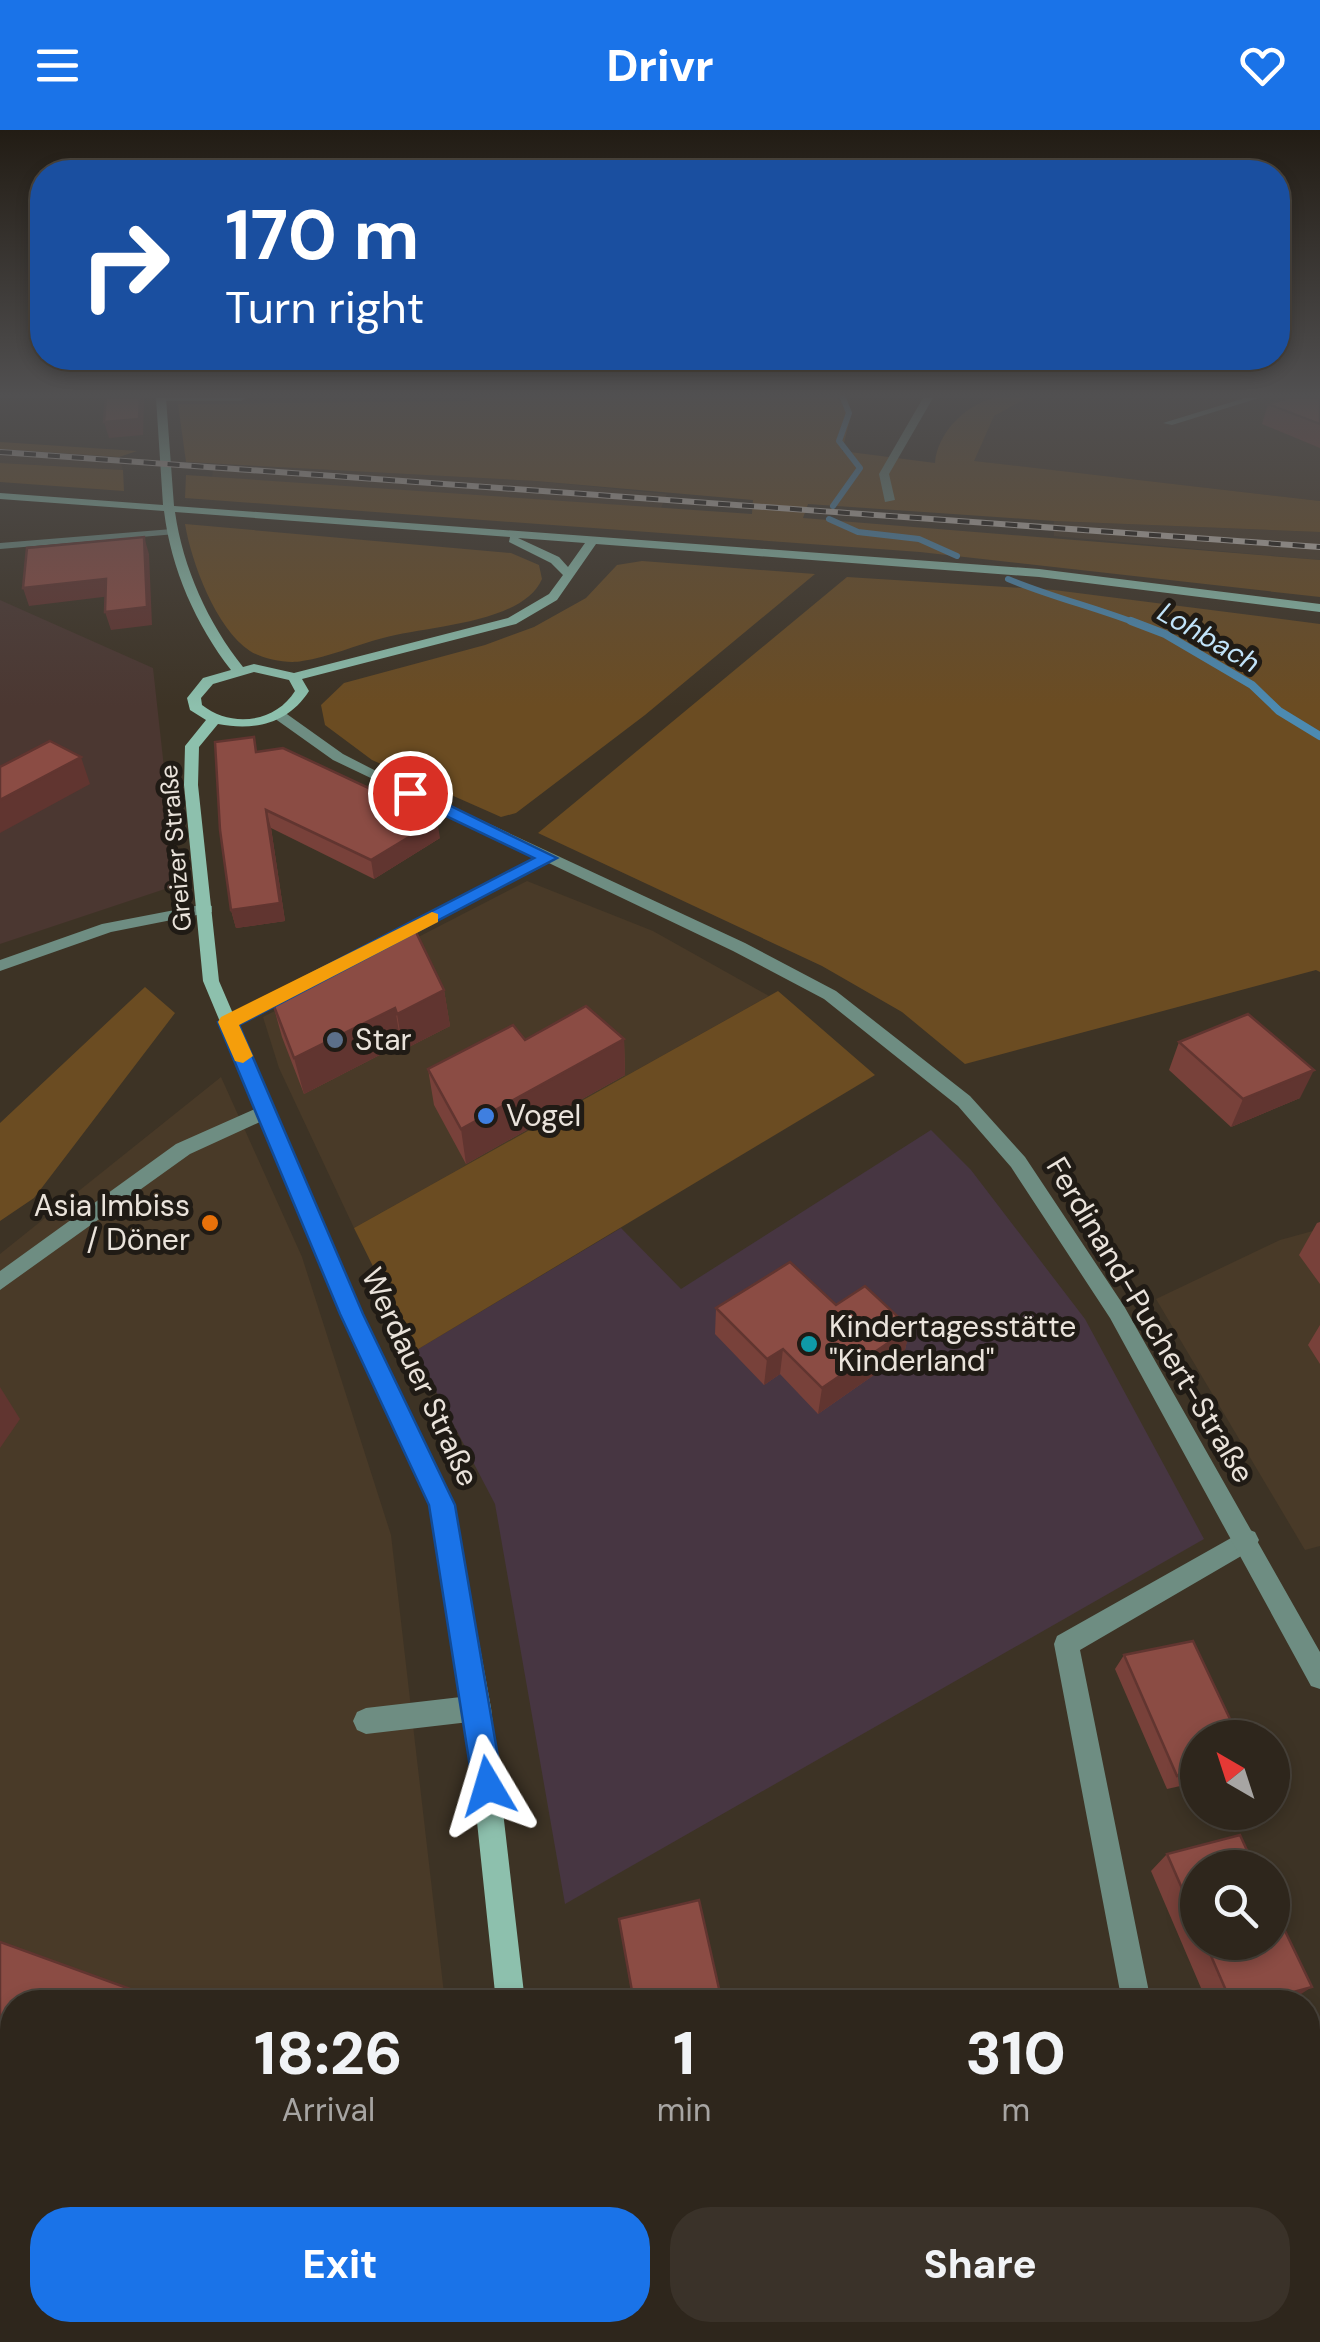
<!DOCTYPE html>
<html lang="en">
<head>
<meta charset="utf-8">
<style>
  :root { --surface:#2e261c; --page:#3a3229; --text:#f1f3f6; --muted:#a7a5a3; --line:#49433b; --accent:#1a73e8 }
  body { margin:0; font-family:"DM Sans",sans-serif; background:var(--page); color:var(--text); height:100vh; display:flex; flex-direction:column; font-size:38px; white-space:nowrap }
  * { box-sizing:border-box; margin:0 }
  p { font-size:32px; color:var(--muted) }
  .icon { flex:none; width:55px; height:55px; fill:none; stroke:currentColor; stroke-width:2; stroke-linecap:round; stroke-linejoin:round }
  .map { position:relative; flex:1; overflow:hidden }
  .details { position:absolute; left:0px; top:1860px; width:1320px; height:352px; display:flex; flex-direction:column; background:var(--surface); border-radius:40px 40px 0 0; box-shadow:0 5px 15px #0003,0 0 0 2px var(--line) }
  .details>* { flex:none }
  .hud { position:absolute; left:30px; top:30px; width:1260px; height:210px; border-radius:40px; box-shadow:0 5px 15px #0003,0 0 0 2px var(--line); background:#1a4fa0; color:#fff; overflow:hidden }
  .needle { width:65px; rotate:321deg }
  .tools { position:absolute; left:1180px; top:1590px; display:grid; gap:20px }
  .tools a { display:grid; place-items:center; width:110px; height:110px; border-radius:50%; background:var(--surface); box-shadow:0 5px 15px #0003,0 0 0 2px var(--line); font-size:50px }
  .pin { position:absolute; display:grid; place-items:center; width:85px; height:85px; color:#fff; margin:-42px; border:5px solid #fff; border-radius:50%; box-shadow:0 2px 10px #0007 }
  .me { position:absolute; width:110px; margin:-55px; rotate:353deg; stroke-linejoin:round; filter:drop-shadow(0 0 8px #0008) }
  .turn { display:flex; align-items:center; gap:35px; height:210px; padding:0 30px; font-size:45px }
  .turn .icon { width:130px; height:130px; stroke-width:2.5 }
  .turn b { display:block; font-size:70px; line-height:85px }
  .eta { display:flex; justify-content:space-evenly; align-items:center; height:170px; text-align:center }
  .eta b { font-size:60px; font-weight:800; line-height:70px }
  .button { display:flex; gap:20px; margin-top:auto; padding:20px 30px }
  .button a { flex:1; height:115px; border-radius:40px; background:var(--accent); color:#fff; font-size:40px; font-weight:800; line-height:115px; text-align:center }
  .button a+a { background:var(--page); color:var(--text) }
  header { display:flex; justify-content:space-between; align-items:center; height:130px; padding:0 30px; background:var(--accent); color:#fff; font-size:45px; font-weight:800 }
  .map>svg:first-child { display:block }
  .built { fill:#493a28 }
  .industrial { fill:#4b3731 }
  .education { fill:#473642 }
  .green { fill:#6b4c22 }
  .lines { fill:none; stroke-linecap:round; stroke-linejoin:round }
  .stream-far1 { stroke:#4c8ab1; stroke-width:6 }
  .stream { stroke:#4c8ab1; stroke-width:8 }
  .service { fill:#6e8d82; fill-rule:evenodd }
  .minor { fill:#6e8d82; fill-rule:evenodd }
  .tertiary { fill:#6e8d82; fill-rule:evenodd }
  .secondary { fill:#8dc0ad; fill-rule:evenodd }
  .rail-casing { stroke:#c4bcb3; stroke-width:6 }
  .rail { stroke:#201b15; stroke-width:4; stroke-dasharray:12; stroke-linecap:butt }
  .wall { fill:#78413a }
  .shaded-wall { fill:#613530 }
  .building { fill:#8b4c44; stroke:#613530; stroke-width:2.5 }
  .route { fill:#1a73e8; stroke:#114b97; stroke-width:2.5 }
  .slow { fill:#f59e0b }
  .service-dot { fill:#5c6f8a; stroke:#201b15; stroke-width:4 }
  .shop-dot { fill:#3f7fe0; stroke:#201b15; stroke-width:4 }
  .food-dot { fill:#e8710a; stroke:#201b15; stroke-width:4 }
  .culture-dot { fill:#0f9aa8; stroke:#201b15; stroke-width:4 }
  .labels { text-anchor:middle; stroke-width:10; stroke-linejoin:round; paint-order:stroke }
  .far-street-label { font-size:25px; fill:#eae3db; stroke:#201b15 }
  .far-water-label { font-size:28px; font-style:italic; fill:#c1e3f9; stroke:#201b15 }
  .poi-label { font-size:30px; fill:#eae3db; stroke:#201b15; text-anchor:start }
  .street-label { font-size:30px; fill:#eae3db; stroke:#201b15 }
</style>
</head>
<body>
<header><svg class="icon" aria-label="menu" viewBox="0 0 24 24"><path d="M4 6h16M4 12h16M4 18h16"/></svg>Drivr<svg class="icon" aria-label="heart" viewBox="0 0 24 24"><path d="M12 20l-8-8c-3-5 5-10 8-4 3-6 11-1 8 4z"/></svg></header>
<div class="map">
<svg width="1320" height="2212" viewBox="0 0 1320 2212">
  <rect width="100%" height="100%" fill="#3d3325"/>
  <path class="built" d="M177,268H472L471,271L178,274Z
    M1027,268H1320V371L973,331L994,286Z
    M0,319L119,327L123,340L0,333Z
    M214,333L536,351L667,364L661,378L438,364L212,347Z
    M1054,391L1320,402V430L1054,406Z
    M527,751L653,801L769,866L354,1098L279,938L263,887Z
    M221,947L302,1127L391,1405L445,1872H12V2200H425L422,2212H0V1124Z
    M1320,1099V1416L1305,1420L1156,1169L1280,1110Z"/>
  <path class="industrial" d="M0,470L153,538L177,755L0,814Z"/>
  <path class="education" d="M931,1000L971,1040L1085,1189L1204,1409L565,1774L495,1374L415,1221L621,1098L681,1159Z"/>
  <path class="green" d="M472,268H837L851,285L842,321L935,333C937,304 964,276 993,268C1003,265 1016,268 1027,268L994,286L974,331L1320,371V402L1054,391L808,374L803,388L1320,430V467L920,422L185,368L186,345L752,384L753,370L536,351L186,332L178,274L470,271Z
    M0,312L137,321L119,327L0,319Z
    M0,333L123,340L124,361L0,352Z
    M185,394L511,423L539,435L542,449C523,494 425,496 383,508C356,515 329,527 302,531C288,534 262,529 250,521C216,499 191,431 185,394Z
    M642,431L815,444L645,585L516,683L501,687L372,630L325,595L321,575L344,553L485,515L534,497L586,468L617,435Z
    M847,447L1054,460L1320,494V842L1316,840L965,934L902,882L822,836L538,703Z
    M145,857L175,883L34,1068L0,1091V993Z
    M778,861L875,945L415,1221L354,1098Z"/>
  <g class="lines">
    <path class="stream-far1" d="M833,376L860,338L839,311L849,283L843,268
      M829,389L858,402L919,409L957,426
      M1008,449C1051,467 1094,477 1138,494"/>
    <path class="stream" d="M1131,491L1165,504L1252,555L1279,581L1320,606"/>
    <path class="service" d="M156,268H246L241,271H161Z
      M172,399L178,402L176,404L0,419V413Z
      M548,723L553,725V731L234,896L228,898L219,892Z
      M266,974L275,981L273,986L190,1024L0,1160V1141L176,1014Z
      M478,1565L487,1569L491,1578L487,1587L478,1591L366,1604L357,1600L353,1591L357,1582L366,1578Z"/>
    <path class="minor" d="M923,268H933L889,344L895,370L885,372L879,344Z
      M1245,268H1259L1172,295L1163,293Z
      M206,774L212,776V782L111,802L0,841V830L102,794Z
      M1247,1399L1255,1402L1259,1410L1255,1418L1080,1520L1151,1872H1122L1054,1514L1057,1506Z
      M1182,2200H1216L1219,2212H1185Z"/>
    <path class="tertiary" d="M274,582H284L343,624L382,644L745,813L836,861L970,966L1025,1027L1124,1176L1320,1522V1559L1311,1556L1110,1188L1011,1037L958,976L824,869L733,821L333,630L274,588Z"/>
    <path class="secondary" d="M156,268H166L174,376L1039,439L1320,474V482L1039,447L596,414L557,470L516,494L302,549L309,561C288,594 254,601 218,594L199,617L198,655L219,851L362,1184L454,1375L491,1578L525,1872H496L465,1578L430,1375L342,1184L203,851L184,655L185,616L206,590L190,580L187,568L203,548L231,540C196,495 171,439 164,381L0,369V363L163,375ZM175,382L510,407L509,412L551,433L563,445L549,464L508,488L294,543L254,534L243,537C208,493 183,438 175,382ZM518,408L585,413L568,437L559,427ZM254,542L289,550L295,561C275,593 231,598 202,575L201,568L213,554Z
      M500,2200H534L533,2212H499Z"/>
    <g class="rail-casing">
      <path id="rail" d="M0,322L1320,417"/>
    </g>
    <use href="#rail" class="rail"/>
  </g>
  <path class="wall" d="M1320,268V318L1262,294L1268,274Z
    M258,621L440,708L374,749L271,698L285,791L236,798L231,780Z
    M444,860L450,896L403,920L401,914L304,964L282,907L272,871Z
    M624,909L625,945L466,1034L434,975L428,939L525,910Z
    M1179,912L1300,968L1231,997L1169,940Z
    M1320,1092V1154L1299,1125L1317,1093Z
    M836,1175L910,1198L904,1224L818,1284L780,1244L764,1255L715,1204L716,1178Z
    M1320,1195V1234L1308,1215Z
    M1124,1525L1198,1608V1652L1167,1659L1115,1539Z
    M1167,1724L1198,1738V1812H1272L1290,1871L1284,1872H1207L1151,1741Z
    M619,1789L722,1872H633Z"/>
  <path class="shaded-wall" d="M140,268H144L143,305L109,308L104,292Z
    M144,407L149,424L152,495L111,500L105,482Z
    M106,449L111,466L29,476L23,458Z
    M81,627L90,654L0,703V670Z
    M266,680L271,698L285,791L236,798L231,780Z
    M437,690L440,708L374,749L371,730Z
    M444,860L450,896L403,920L397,884Z
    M395,878L401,914L304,964L294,928Z
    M624,909L625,945L466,1034L461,999Z
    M1314,940L1300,968L1231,997L1243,969Z
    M910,1198L904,1224L818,1284L822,1258Z
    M783,1219L780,1244L764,1255L767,1229Z
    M0,1257L20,1289L0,1318Z
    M1312,1857L1290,1871L1284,1872H1256Z
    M324,2200H342L338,2212H320Z"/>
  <path class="building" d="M106,268H140L139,289L104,292Z
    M1287,268H1320V294L1268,274Z
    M144,407L147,477L105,482L106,449L23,458L27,418Z
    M254,607L256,622L283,618L437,690L371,730L266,680L280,773L231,780L220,700L215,612Z
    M50,611L81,627L0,670V637Z
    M414,798L444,860L397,884L395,878L294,928L272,871Z
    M586,876L624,909L461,999L428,939L513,895L525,910Z
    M1248,884L1314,940L1243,969L1179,912Z
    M790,1132L836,1175L865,1156L910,1198L822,1258L783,1219L767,1229L716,1178Z
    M1193,1511L1239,1608H1198V1641L1177,1646L1124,1525Z
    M1240,1705L1255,1738H1198V1795L1167,1724Z
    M699,1770L722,1872H634L619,1789Z
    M1272,1774L1312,1857L1256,1872H1231L1205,1812H1272Z
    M0,1812L166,1872H12V2100L0,2095Z
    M1308,1960L1320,1990V2158L1308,2161Z
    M222,2200H324L320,2212H252Z
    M730,2200H829L830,2212H731Z"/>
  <linearGradient id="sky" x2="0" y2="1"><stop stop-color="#221c14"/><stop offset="0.46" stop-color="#515051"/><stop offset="1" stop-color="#515051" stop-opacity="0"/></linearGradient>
  <rect width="1320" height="577" fill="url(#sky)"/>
  <path class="route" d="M404,659H416L557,728L239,895L363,1184L455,1375L503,1656L498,1667L488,1671L477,1667L473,1656L429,1375L340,1184L218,892L534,728L404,666Z"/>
  <path class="slow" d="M432,782L438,784V792L239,895L253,926L243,933L235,931L218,892L221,887Z"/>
  <circle class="service-dot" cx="335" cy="910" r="10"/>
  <circle class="shop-dot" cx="486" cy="986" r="10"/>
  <circle class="food-dot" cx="210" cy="1093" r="10"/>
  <circle class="culture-dot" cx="809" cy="1214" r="10"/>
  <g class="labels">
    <g class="far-street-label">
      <text transform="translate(175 718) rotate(-95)" y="9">Greizer Straße</text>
    </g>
    <g class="far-water-label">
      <text transform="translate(1209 507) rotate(30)" y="10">Lohbach</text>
    </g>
    <g class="poi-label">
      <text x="355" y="920">Star</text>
      <text x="506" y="996">Vogel</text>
      <text x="190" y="1086" text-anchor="end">Asia Imbiss<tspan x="190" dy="34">/ Döner</tspan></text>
      <text x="829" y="1207">Kindertagesstätte<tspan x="829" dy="34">"Kinderland"</tspan></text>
    </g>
    <g class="street-label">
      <text transform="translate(1150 1190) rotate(59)" y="10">Ferdinand-Puchert-Straße</text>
      <text transform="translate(420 1247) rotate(65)" y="10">Werdauer Straße</text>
    </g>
  </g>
</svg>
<div class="tools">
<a><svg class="needle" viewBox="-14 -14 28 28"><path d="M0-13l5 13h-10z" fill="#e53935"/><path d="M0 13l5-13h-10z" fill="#a7a5a3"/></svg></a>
<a><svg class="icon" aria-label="search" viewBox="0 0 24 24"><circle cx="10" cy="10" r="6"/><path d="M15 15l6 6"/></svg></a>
</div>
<div class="pin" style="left:410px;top:663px;background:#d93025"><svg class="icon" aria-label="arrive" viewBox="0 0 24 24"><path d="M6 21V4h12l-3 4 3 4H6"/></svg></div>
<svg class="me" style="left:488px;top:1656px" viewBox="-20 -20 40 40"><path d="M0-17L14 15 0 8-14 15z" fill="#1a73e8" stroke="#fff" stroke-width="4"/></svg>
<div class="hud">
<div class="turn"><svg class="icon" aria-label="right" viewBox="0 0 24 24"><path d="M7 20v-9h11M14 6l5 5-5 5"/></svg><div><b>170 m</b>Turn right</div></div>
</div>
<section class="details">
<div class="eta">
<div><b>18:26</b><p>Arrival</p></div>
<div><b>1</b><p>min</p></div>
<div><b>310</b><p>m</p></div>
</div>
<div class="button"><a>Exit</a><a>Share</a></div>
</section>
</div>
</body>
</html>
